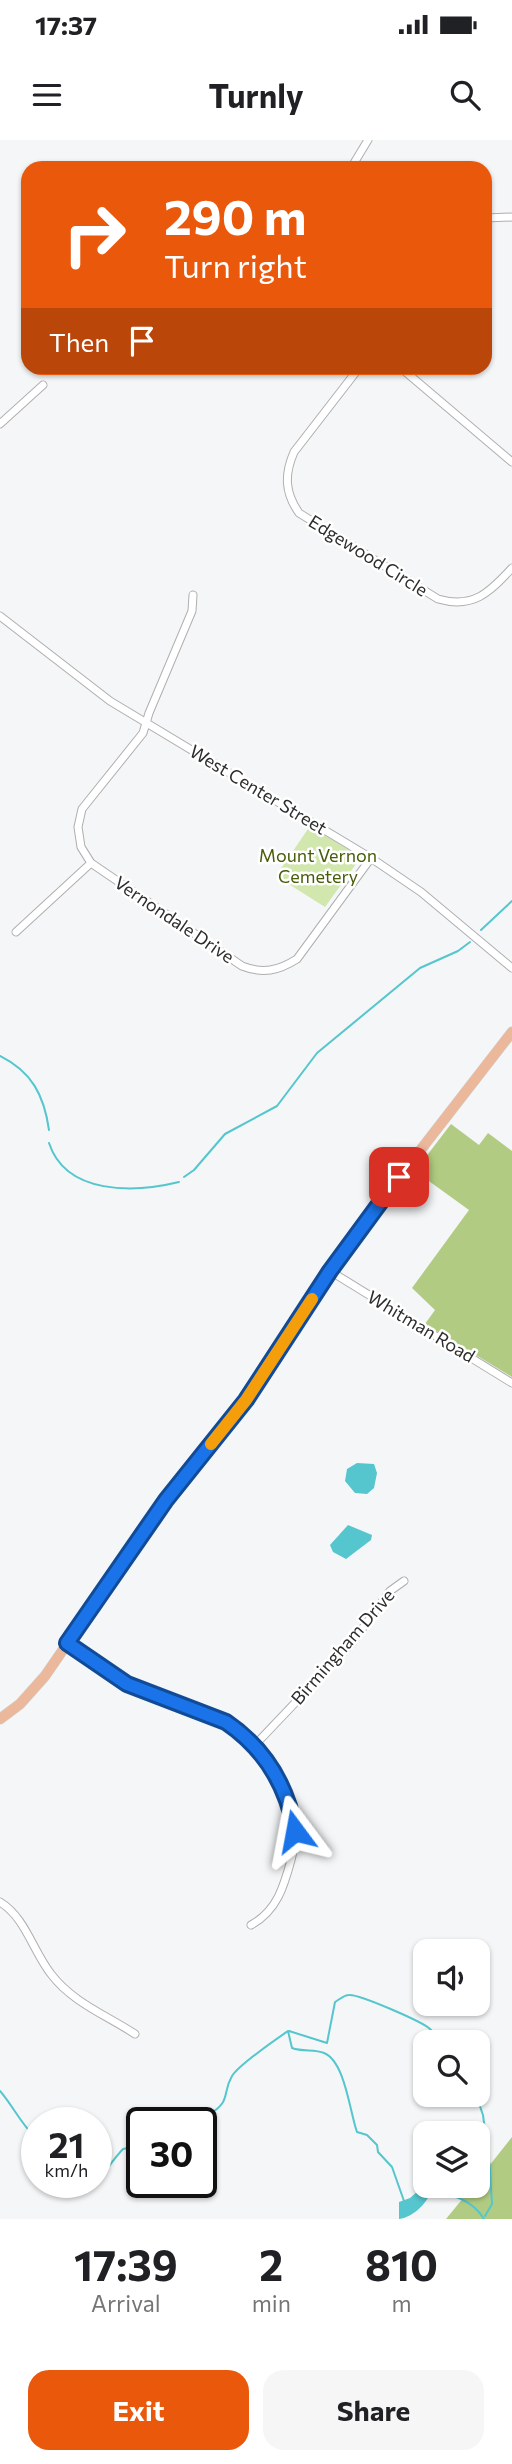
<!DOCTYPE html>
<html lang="en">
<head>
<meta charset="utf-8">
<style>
  :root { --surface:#fff; --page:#f6f6f6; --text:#202124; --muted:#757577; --accent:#ea580c }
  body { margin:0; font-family:Commissioner,sans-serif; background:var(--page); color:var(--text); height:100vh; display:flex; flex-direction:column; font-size:26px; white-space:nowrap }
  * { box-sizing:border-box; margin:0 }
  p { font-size:23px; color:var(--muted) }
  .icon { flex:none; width:38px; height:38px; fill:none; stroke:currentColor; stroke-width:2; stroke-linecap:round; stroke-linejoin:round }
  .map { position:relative; height:2079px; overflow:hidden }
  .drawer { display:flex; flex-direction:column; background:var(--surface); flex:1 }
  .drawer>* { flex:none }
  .top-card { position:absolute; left:21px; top:21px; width:471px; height:214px; border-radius:21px; box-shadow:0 2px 5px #0004; background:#ea580c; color:#fff; overflow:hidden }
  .buttons { position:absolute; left:413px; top:1799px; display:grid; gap:14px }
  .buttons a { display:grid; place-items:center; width:77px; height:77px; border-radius:14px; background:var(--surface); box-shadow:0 2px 5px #0004; font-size:35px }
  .speed { position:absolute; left:21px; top:1967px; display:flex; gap:14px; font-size:35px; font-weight:700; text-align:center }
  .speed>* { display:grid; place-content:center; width:91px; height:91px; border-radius:50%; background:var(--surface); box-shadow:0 2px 5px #0004; line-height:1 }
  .speed small { font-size:18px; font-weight:400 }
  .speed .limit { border:4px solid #111; border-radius:10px; background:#fff; color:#111 }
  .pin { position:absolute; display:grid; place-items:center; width:60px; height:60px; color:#fff; margin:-30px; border-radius:14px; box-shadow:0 4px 10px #0006 }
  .me { position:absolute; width:77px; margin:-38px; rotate:347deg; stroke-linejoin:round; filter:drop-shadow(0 0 5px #0008) }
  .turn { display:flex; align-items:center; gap:24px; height:147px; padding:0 28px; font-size:32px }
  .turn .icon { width:91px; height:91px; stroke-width:2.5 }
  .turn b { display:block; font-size:49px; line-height:60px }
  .then { display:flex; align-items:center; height:66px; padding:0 28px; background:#0003; gap:14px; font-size:26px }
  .eta { display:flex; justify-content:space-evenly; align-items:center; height:119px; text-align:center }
  .eta b { font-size:42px; font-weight:700; line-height:49px }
  .cta { display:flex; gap:14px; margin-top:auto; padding:14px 28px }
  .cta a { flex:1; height:80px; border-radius:21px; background:var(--accent); color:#fff; font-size:28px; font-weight:700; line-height:80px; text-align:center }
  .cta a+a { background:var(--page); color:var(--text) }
  .status { display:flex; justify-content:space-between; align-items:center; height:49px; padding:0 35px; background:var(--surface); direction:ltr }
  .status svg { height:19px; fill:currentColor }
  header { display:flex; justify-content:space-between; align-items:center; height:91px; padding:0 28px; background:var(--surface); font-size:32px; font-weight:700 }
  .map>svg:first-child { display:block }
  .green { fill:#d1e7ad }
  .forest { fill:#b1cc82 }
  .water { fill:#55c6cd }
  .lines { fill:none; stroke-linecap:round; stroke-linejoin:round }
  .stream { stroke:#55c6cd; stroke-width:2 }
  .minor-casing { stroke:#adafb0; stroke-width:9 }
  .major-casing { stroke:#d1d1d1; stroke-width:11 }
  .minor { stroke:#fff; stroke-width:7 }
  .major { stroke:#ebb89b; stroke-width:10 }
  .route-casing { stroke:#114b97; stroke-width:18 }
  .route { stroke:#1a73e8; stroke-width:12 }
  .slow { stroke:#f59e0b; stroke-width:12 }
  .labels { text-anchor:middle; stroke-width:5; stroke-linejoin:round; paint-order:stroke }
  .street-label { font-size:18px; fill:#2d2d2e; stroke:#fff }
  .park-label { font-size:18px; fill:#475d0a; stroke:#fff }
</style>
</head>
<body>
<div class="status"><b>17:37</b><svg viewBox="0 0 49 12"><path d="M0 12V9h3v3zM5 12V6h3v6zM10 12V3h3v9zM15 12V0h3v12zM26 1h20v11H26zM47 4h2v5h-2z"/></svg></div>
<header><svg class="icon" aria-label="menu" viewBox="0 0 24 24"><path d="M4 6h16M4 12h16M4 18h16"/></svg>Turnly<svg class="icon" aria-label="search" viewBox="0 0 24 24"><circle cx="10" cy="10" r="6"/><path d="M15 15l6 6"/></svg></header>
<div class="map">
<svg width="512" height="2079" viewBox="0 0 512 2079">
  <rect width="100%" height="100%" fill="#f4f6f7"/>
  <path class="green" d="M310,686L361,717L325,767L276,736Z"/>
  <path class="forest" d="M451,984L479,1005L488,993L512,1011V1237L425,1184L435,1170L412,1148L469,1070L415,1031Z
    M512,1997V2079H446L473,2046H478V2040Z"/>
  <path class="water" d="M357,1323L374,1324L377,1333L374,1348L367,1354L355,1353L345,1341L347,1329Z
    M348,1385L372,1395L371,1400L346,1419L333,1412L330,1405Z
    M425,2045L432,2047C430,2061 414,2077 399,2079V2062L410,2058Z"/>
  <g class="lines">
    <path class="stream" d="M481,790L512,761
      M0,916C32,932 44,955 49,990
      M49,1003C66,1055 134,1053 179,1042
      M184,1037L194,1030L225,994L277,966L317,913L420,828L458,811L470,802
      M289,1891L327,1903L335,1862C340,1859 344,1855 349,1855C359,1854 423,1882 430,1889C434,1892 437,1898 440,1902
      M0,1951C13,1966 21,1984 35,1997L37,2021
      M476,1955L483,1975L490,2029L492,2064L485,2076
      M172,1983L189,1973L207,1976C233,1960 221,1955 232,1936C240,1924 275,1900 288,1891L292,1908C303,1912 315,1909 324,1913C345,1921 350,1973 357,1992L367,1995L377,2005L378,2012L392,2027L404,2061
      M61,2042C85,2069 108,2024 123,2009L142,2005
      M432,2053C452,2052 474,2062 484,2079"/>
    <g class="minor-casing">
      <path id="minor" d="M351,28L368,0
        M485,78L512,77
        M359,228L294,312C284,335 285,353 299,373L438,459C473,469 489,453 512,428
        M401,228L512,322
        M0,284L43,245
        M193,455L192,471L149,573L143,593L82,669L78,687L81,707L91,723L242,826C263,834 278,831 297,819L371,718
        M0,476L110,561L371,718L421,752L512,828
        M16,792L91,723
        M330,1131L512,1243
        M67,1503C88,1517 107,1534 129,1544C160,1559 198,1566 228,1583C271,1609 305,1670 291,1720C284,1746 277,1771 251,1785
        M254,1606L351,1504L390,1451L404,1441
        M0,1762C25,1777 33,1811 51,1834C72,1862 106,1875 135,1894"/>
    </g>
    <g class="major-casing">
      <path id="major" d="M0,1579L20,1564L45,1536L166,1360L246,1260L367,1079L512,892"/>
    </g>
    <use href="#minor" class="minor"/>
    <use href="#major" class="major"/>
  </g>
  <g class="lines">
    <g class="route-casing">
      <path id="route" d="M295,1691C287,1645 264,1608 226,1582L127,1544L67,1503L166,1360L246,1260L330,1131L399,1037"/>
    </g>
    <use href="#route" class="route"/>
    <path class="slow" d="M211,1304L246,1260L312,1159"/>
  </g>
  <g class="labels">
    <g class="street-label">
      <text transform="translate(368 416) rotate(32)" y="6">Edgewood Circle</text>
      <text transform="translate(258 650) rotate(31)" y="6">West Center Street</text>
      <text transform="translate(174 780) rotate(34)" y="6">Vernondale Drive</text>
      <text transform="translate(421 1187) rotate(31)" y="6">Whitman Road</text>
      <text transform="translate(343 1507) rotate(-49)" y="6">Birmingham Drive</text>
    </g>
    <g class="park-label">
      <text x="318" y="722">Mount Vernon<tspan x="318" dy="21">Cemetery</tspan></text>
    </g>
  </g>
</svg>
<div class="buttons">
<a><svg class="icon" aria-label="sound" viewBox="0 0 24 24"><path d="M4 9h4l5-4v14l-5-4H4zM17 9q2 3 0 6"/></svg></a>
<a><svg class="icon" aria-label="search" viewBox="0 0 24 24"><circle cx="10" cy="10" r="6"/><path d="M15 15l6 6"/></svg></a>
<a><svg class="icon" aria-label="layers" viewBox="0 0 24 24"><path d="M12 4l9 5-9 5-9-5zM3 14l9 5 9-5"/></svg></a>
</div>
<div class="speed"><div>21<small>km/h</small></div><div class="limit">30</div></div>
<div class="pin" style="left:399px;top:1037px;background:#d93025"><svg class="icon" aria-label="arrive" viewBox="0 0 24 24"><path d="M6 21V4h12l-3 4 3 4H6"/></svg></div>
<svg class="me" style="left:295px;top:1691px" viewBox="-20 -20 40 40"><path d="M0-17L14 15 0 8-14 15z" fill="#1a73e8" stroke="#fff" stroke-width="4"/></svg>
<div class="top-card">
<div class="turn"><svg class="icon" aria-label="right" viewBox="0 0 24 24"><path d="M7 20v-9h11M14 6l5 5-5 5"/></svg><div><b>290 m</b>Turn right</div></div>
<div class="then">Then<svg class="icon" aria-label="arrive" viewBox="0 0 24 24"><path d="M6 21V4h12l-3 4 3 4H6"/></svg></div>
</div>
</div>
<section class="drawer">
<div class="eta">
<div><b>17:39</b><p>Arrival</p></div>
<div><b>2</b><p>min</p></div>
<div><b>810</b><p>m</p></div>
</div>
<div class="cta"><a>Exit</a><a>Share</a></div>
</section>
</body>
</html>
